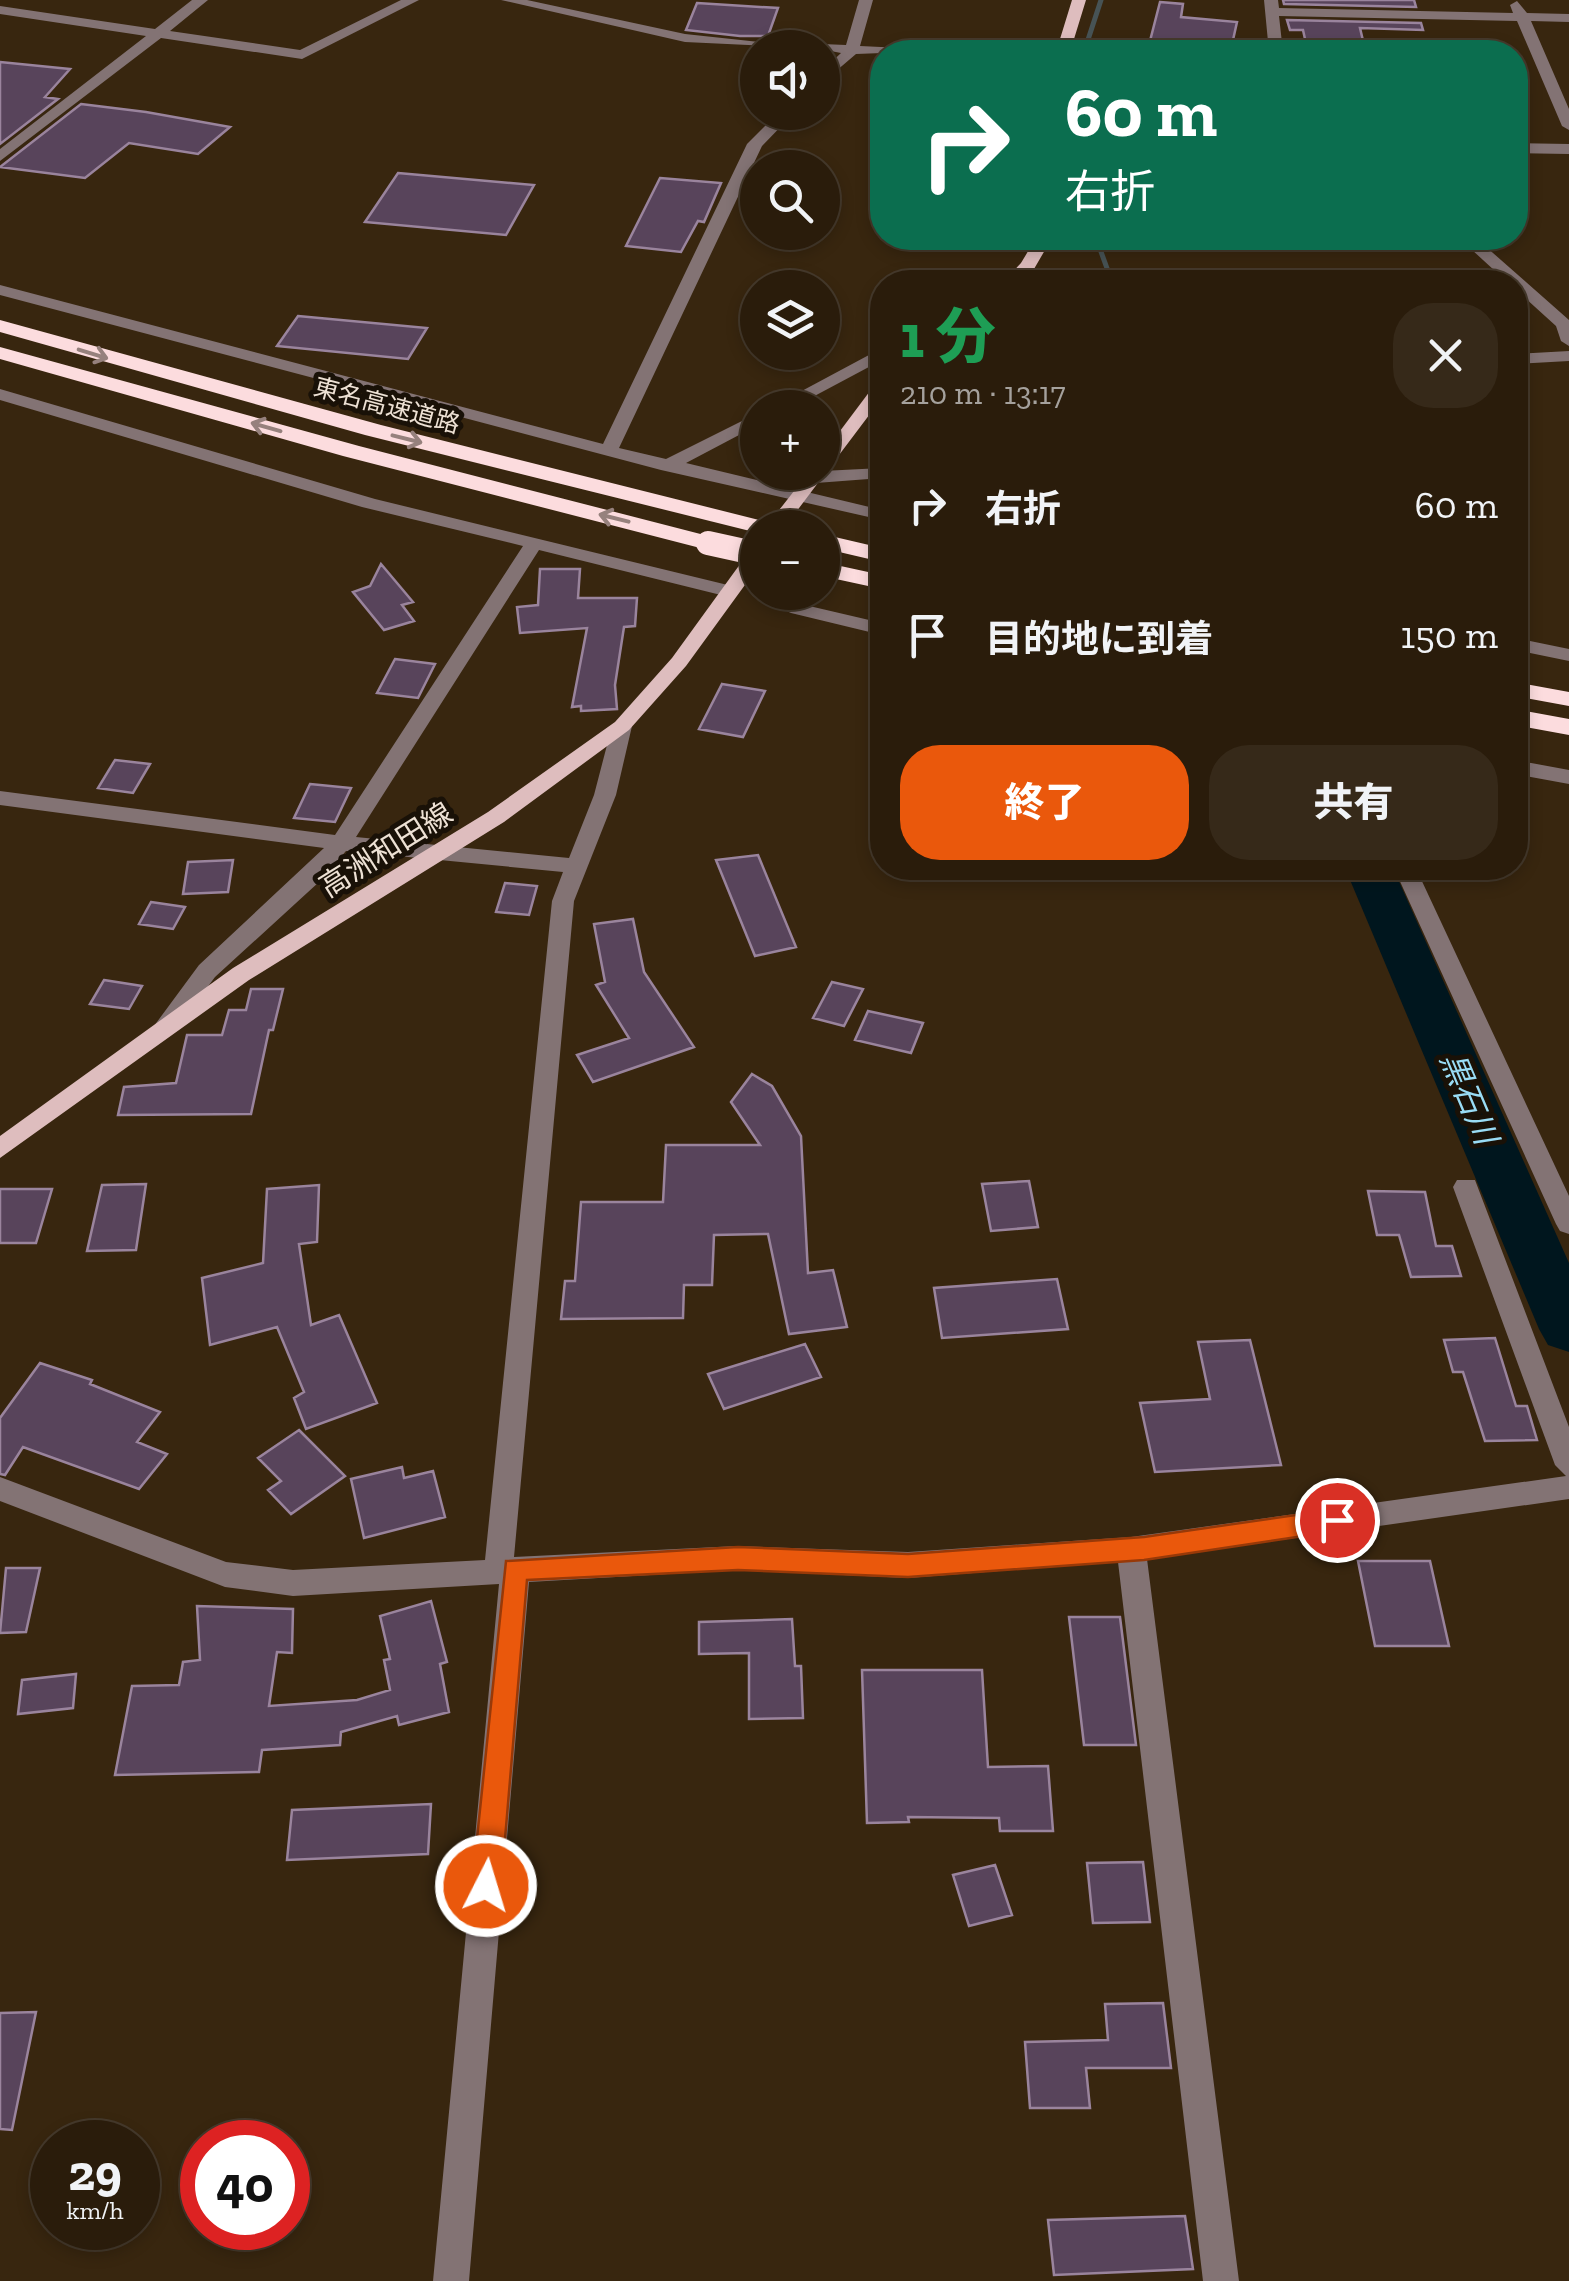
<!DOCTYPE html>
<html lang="ja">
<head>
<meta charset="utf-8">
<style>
  :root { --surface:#2a1c0b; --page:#362919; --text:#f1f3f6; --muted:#a5a19d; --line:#463a2c; --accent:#ea580c }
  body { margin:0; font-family:"Zilla Slab","Noto Sans JP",serif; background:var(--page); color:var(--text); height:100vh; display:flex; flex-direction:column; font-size:38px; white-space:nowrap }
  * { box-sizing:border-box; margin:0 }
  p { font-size:32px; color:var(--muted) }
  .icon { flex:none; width:55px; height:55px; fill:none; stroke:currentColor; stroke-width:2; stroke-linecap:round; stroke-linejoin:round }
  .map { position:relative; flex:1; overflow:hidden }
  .sheet { position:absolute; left:870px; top:270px; width:658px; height:610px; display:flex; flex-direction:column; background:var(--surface); border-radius:40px; box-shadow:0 5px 15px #0003,0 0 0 2px var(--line) }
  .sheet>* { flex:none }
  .hud { position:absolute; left:870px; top:40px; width:658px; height:210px; border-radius:40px; box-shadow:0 5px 15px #0003,0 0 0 2px var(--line); background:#0b6e4f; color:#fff; overflow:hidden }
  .fabs { position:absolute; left:740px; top:30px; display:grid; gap:20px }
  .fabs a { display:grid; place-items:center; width:100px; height:100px; border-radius:50%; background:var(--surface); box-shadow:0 5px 15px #0003,0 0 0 2px var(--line); font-size:50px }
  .speed { position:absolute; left:30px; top:2120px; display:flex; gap:20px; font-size:50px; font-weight:700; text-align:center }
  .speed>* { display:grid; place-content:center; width:130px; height:130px; border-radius:50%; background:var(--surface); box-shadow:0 5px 15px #0003,0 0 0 2px var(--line); line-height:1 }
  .speed small { font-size:25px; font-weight:400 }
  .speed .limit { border:15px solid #d22; background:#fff; color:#111 }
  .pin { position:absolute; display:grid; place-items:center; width:85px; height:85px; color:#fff; margin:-42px; border:5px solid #fff; border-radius:50%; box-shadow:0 2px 10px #0007 }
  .me { position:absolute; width:110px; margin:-55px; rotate:5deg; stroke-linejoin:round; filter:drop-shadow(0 0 8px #0008) }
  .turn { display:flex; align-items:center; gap:35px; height:210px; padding:0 30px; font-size:45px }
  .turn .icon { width:130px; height:130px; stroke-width:2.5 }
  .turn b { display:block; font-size:70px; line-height:85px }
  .round { display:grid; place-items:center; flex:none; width:105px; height:105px; border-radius:40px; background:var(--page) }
  .headline { display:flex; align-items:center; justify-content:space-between; height:170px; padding:0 30px }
  h1 { font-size:60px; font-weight:800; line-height:75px; color:#1e9e55 }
  .primary-button { display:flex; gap:20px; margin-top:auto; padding:20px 30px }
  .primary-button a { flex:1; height:115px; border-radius:40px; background:var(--accent); color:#fff; font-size:40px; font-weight:800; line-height:115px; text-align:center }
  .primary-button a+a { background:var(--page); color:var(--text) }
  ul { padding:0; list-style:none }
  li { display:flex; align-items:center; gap:30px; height:130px; padding:0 30px }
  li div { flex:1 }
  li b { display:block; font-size:38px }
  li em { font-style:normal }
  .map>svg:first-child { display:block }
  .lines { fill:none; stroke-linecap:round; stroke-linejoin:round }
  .stream-far1 { stroke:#475355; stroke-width:5 }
  .stream { stroke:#475355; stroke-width:9 }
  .river { fill:#00161e; fill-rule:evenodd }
  .building { fill:#58445b; stroke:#9a849d; stroke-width:2.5 }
  .minor { fill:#837374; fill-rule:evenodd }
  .major { fill:#debdbe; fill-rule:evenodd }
  .highway { fill:#fcdcde; fill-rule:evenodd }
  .highway-bridge { stroke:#fcdcde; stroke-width:24 }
  .oneway { stroke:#96817d }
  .route { fill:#ea580c; stroke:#983908; stroke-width:2.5 }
  .labels { text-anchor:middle; stroke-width:10; stroke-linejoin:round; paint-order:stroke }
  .far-street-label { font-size:25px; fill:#ede1d4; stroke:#191107 }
  .street-label { font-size:30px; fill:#ede1d4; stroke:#191107 }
  .water-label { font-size:32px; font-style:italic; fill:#99dcf5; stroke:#191107 }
</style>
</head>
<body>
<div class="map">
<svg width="1569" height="2281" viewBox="0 0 1569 2281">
  <rect width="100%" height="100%" fill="#38260f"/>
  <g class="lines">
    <path class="stream-far1" d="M1084,52L1101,0
      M1096,238L1112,282"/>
    <path class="stream" d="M1375,879L1380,868"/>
    <path class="river" d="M1345,868H1393L1569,1263V1352L1548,1345L1539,1329Z"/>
  </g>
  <path class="building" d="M1283,0H1414L1416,7L1284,4Z
    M1160,2L1183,4L1181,17L1237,22L1231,49L1150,41Z
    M697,3L778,8L768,36H740L686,30Z
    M1287,20L1421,23L1423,30L1360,28L1365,49L1307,48L1303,30H1290Z
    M0,62L70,69L45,97L58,99L0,144Z
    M81,104L146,112L230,127L198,154L129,143L85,178L0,167Z
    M398,173L534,185L506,235L365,222Z
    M660,178L721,183L704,222L698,221L681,252L626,246Z
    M298,316L427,328L408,359L277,346Z
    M381,564L413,602L402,605L414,621L384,630L353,592L370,586Z
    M540,569H580L578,598H637L635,626L624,627L615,685L617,709L581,711V706L572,707L587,628L520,633L517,607L538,605Z
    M395,659L435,664L418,698L377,693Z
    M722,684L765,691L743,737L699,729Z
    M115,760L150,764L133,793L98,788Z
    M310,784L351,788L335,822L294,818Z
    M758,855L796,947L755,956L716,860Z
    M233,860L228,892L183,894L188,862Z
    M505,883L537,886L529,915L496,912Z
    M151,902L185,907L173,929L139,924Z
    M633,919L644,972L694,1047L593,1082L577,1055L629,1038L596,985L605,982L594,924Z
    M104,980L142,986L129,1009L90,1004Z
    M832,982L863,989L844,1026L813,1018Z
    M251,989H283L273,1030H269L251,1114L118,1115L124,1087L176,1083L187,1035H222L229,1010H246Z
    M868,1011L923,1023L911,1053L855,1040Z
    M752,1074L772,1086L801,1136L808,1273L833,1270L847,1327L789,1334L768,1234L714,1235L712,1285H684L683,1318L561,1319L565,1281H575L581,1202H663L666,1145H760L731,1102Z
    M1029,1181L1038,1227L991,1231L982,1184Z
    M146,1184L136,1250L87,1251L102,1185Z
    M319,1185L317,1242L299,1244L311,1325L339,1315L377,1403L306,1429L294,1398L304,1392L277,1327L210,1345L202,1278L263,1263L267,1189Z
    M0,1189H52L36,1243H0Z
    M1368,1191L1425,1192L1436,1246H1452L1461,1276L1411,1277L1399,1235H1377Z
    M1057,1279L1068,1329L942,1338L934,1288Z
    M1495,1338L1516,1406H1527L1537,1440L1485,1441L1463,1372H1453L1444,1340Z
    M1250,1340L1281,1465L1155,1472L1140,1403L1210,1399L1198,1342Z
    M805,1344L821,1377L724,1409L708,1374Z
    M40,1363L92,1380L90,1384L160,1412L137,1442L167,1454L139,1489L23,1447L5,1475L0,1474V1418Z
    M299,1430L345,1476L291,1514L268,1490L281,1481L258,1458Z
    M402,1467L404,1478L433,1471L445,1517L364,1538L351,1479Z
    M1358,1561H1430L1449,1646H1375Z
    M6,1568H40L26,1632L0,1633Z
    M431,1601L447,1662L440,1664L449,1712L399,1725L397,1716L341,1732L340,1745L262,1750L259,1772L115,1775L132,1686L179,1685L183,1662L200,1660L197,1606L293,1609L292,1653L277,1652L269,1706L357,1700L390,1690L384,1660L390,1659L380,1616Z
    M1069,1617H1120L1136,1745H1084Z
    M792,1619L795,1666H801L803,1718L749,1719V1653L699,1654V1622Z
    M862,1670H982L988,1767L1048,1766L1053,1831H1000L999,1818L908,1817L909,1822L867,1823Z
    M76,1674L73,1708L18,1714L22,1680Z
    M431,1804L428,1854L287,1860L292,1810Z
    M1143,1862L1150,1922L1093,1923L1087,1863Z
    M995,1865L1012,1915L969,1926L953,1875Z
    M1163,2003L1171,2068H1086L1090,2108H1030L1025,2042L1108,2040L1105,2004Z
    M36,2012L12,2130L0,2129V2013Z
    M1185,2216L1193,2269L1054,2275L1048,2220Z"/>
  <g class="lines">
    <path class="minor" d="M192,0H208L170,31L300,50L401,0H419L302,59L161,38L0,161V149L146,36L0,14V6L155,29Z
      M501,0H527L685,34L815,48L685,42Z
      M859,0H873L860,46L902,48L909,52L856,54L822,83V71L841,53L815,48L822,44L846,45Z
      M1264,0H1278L1279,8L1513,13L1510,5L1517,1L1527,13L1569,14V22L1531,21L1569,109V130L1562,126L1517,21L1279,16L1283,52H1269Z
      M779,112H795L762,146L619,448L666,459L758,413V425L686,463L882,510V520L661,470L0,295V285L603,444L747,144Z
      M1515,143L1569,144V154L1515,153Z
      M1459,238H1476L1569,320V346L1561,341L1556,326L1515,289V282H1507Z
      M882,348V360L792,408H770Z
      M1569,351V361L1515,364V354Z
      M0,389L375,499L736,587L739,591L729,597L539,550L356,837L569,858L594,795L612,726L622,720L632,726L616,795L574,901L514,1557L737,1546L908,1552L1131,1537L1566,1476L1555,1465L1453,1187L1457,1180H1475L1569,1427V1499L1147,1559L1239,2281H1203L1118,1562L908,1578L737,1570L529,1582L469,2281H433L499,1584L293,1596L225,1587L0,1501V1477L226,1562L293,1570L485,1560L552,901L563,872L346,851L319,882L215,977L174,1032L166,1034L154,1026L199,965L324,848L0,805V791L335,835L523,546L362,507L0,400Z
      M882,468V478L816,483L807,477L822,471Z
      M758,587V592H777L805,605L882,623V635L791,613L753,596L750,592Z
      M1515,638L1569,649V661L1515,650Z
      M1515,760L1569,770V784L1515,774Z
      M1399,868H1421L1420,877L1569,1196V1234L1560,1231L1556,1224L1398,877Z"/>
    <path class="major" d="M1072,0H1086L1070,52H1056Z
      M1036,238H1052L1034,269L1020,282H1003L1021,263Z
      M882,382V398L784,528H765L809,472H822V455L876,383Z
      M758,547V567L686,666L629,730L504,822L249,980L0,1158V1136L233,968L488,812L615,722L672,658L751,549Z"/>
    <path class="highway" d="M0,320L381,425L771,523L774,528H758V533L365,435L0,332Z
      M0,347L359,446L716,538L719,543L708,550L343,456L0,359Z
      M822,534L882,548V562L822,548Z
      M822,562L882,575V589L822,576Z
      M1515,682L1569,692V706L1515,696Z
      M1515,709L1569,719V735L1515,725Z"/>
    <path class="highway-bridge" d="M708,543L758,554"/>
  </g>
  <defs><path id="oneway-shaft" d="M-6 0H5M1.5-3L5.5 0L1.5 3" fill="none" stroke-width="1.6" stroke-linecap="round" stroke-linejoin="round" transform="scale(2.5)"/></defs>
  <g class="oneway">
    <use href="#oneway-shaft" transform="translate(93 354) rotate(17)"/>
    <use href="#oneway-shaft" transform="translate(266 427) rotate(-164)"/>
    <use href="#oneway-shaft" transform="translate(407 439) rotate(14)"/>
    <use href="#oneway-shaft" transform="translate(614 518) rotate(-166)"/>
  </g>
  <path class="route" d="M1337,1509L1350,1520L1337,1531L1144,1560L908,1577L738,1570L527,1580L501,1886L497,1896L486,1900L476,1896L472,1886L506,1561L738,1547L908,1554L1144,1537Z"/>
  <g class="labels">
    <g class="far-street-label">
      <text transform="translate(387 405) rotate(15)" y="9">東名高速道路</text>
    </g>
    <g class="street-label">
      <text transform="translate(386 850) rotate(-32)" y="10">高洲和田線</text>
    </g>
    <g class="water-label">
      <text transform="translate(1469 1098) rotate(67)" y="11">黒石川</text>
    </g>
  </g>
</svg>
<div class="fabs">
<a><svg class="icon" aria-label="sound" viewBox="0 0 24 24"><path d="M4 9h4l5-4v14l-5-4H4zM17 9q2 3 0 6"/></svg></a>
<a><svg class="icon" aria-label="search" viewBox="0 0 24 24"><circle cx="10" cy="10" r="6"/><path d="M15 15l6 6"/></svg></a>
<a><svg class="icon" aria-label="layers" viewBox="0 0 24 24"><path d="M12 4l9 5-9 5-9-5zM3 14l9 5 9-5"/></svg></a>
<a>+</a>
<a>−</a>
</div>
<div class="speed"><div>29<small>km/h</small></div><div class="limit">40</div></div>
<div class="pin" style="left:1337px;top:1520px;background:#d93025"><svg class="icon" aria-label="arrive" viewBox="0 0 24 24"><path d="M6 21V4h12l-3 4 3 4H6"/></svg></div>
<svg class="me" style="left:486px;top:1886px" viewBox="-20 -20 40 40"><circle r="17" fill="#ea580c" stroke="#fff" stroke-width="3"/><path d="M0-11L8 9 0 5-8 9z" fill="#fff"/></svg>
<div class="hud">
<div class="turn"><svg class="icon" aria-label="right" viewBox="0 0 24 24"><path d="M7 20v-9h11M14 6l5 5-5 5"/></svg><div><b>60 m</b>右折</div></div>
</div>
<section class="sheet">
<div class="headline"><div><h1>1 分</h1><p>210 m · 13:17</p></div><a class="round"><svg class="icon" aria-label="close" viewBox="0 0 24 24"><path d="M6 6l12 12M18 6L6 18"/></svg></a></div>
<ul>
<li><svg class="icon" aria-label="right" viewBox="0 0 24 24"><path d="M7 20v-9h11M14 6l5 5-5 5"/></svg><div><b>右折</b></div><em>60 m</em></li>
<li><svg class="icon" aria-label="arrive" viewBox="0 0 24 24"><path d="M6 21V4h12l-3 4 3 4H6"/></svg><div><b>目的地に到着</b></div><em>150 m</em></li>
</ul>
<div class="primary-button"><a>終了</a><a>共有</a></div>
</section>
</div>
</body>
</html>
